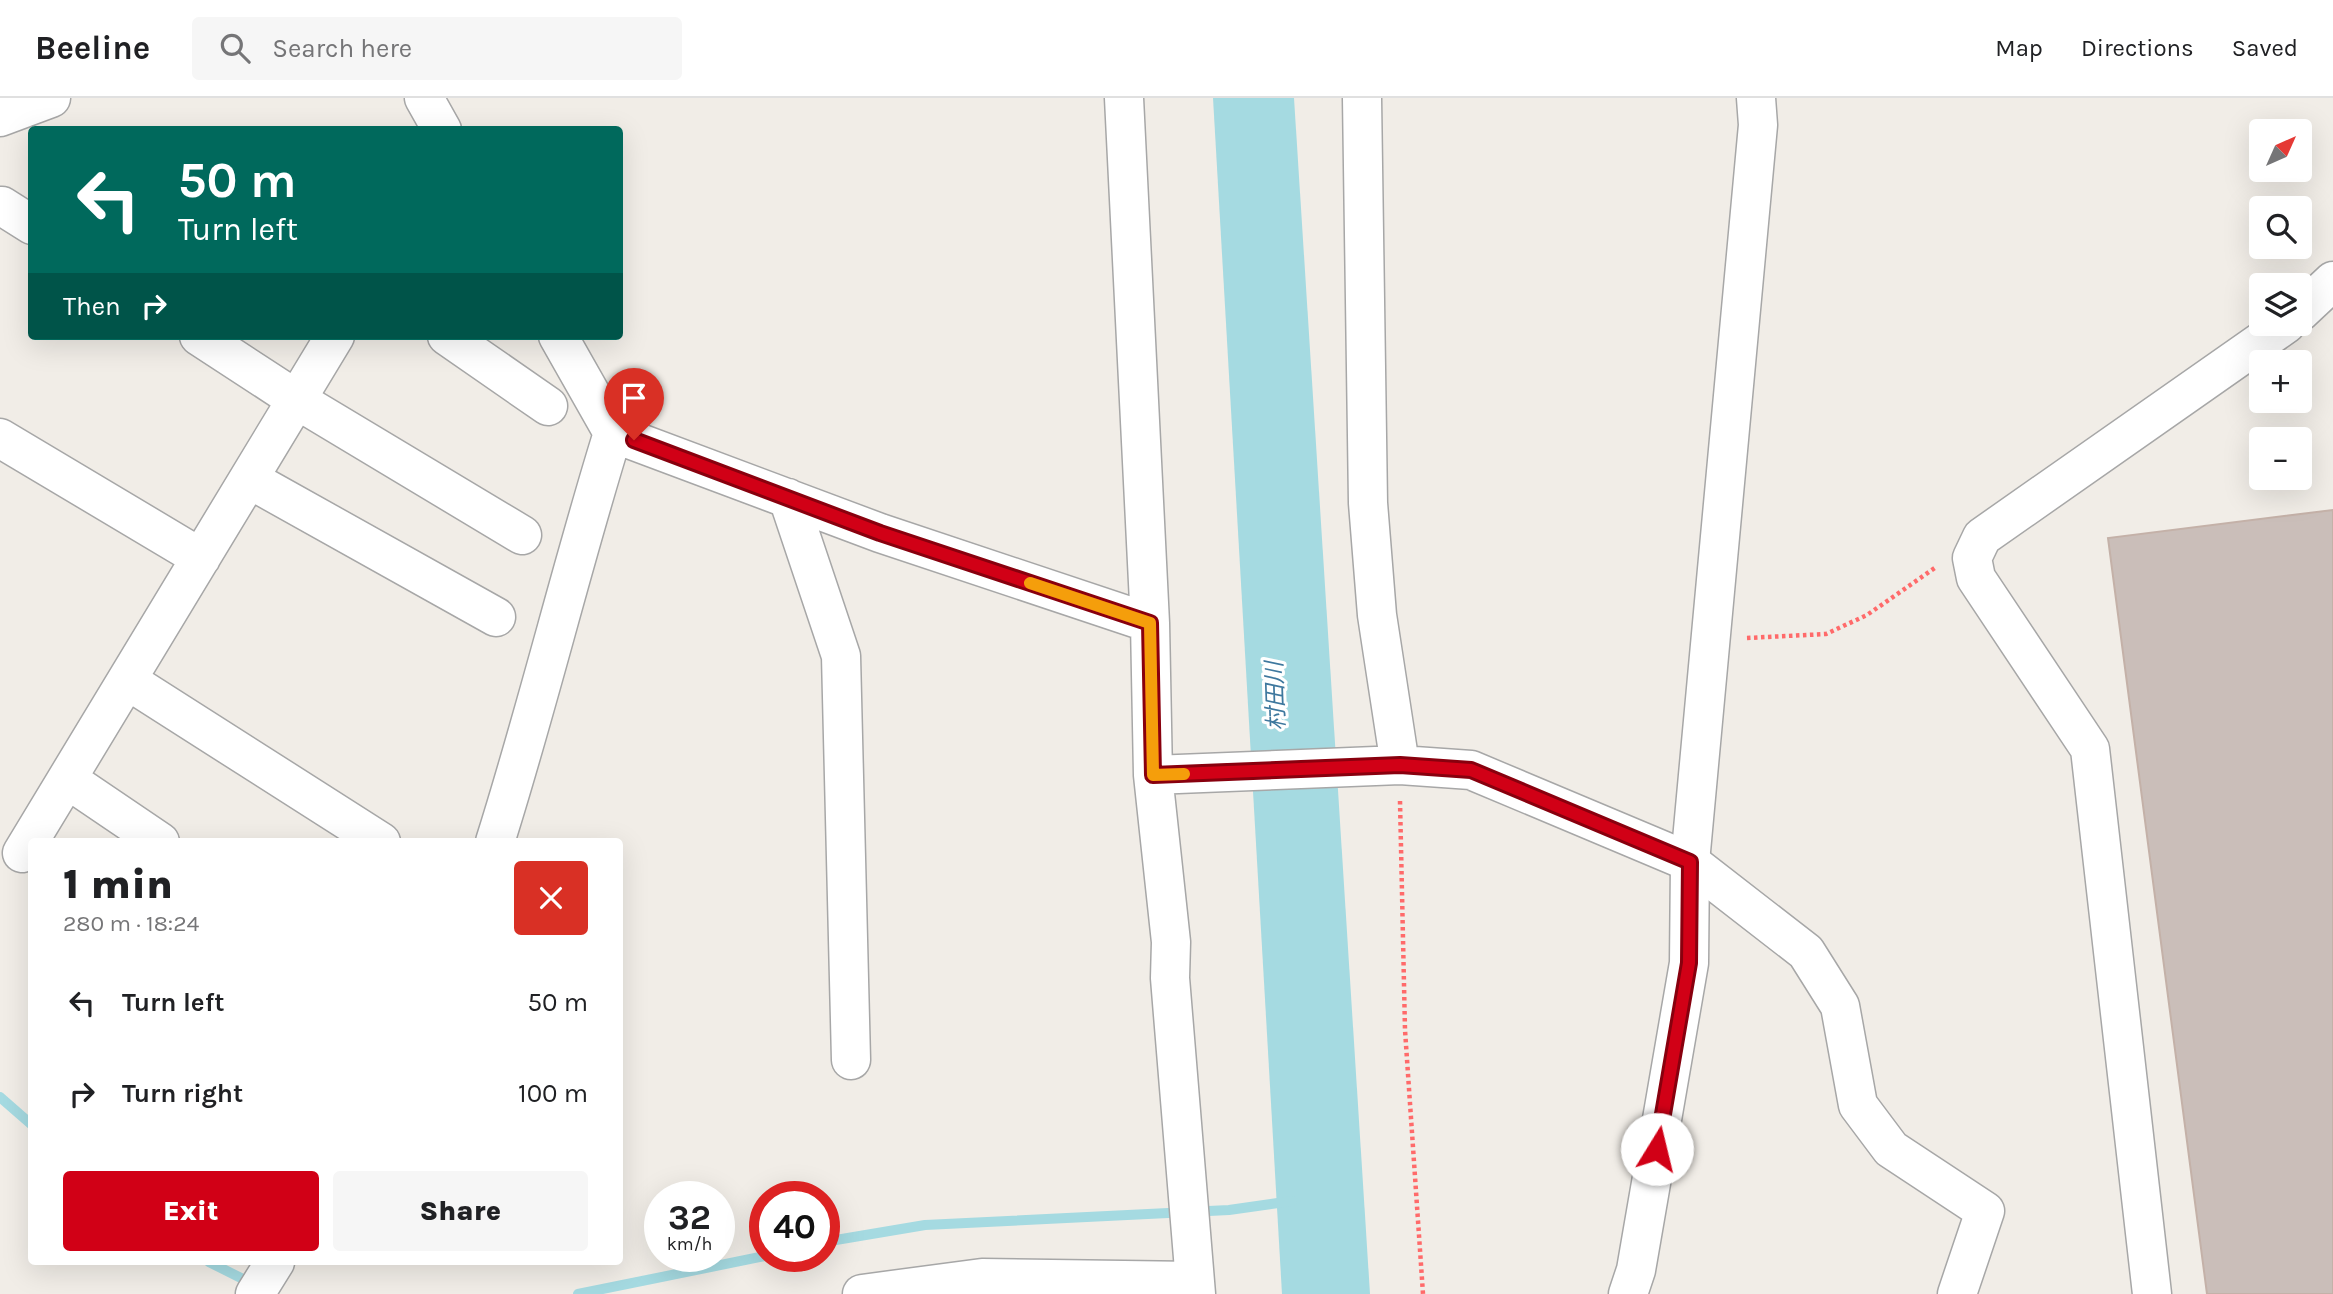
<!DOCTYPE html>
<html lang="en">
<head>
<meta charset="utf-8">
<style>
  :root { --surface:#fff; --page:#f6f6f6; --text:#202124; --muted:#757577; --line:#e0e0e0; --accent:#d10016 }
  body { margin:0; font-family:Karla,"Noto Sans JP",sans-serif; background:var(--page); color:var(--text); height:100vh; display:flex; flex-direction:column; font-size:26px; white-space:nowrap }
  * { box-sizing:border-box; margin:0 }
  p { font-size:23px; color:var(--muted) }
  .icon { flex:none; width:38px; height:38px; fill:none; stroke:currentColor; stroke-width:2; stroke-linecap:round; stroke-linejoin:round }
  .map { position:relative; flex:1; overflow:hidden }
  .drawer { position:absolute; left:28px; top:740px; width:595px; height:427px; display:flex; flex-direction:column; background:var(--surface); border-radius:7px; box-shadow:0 7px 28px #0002 }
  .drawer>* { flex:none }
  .hud { position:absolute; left:28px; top:28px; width:595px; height:214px; border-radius:7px; box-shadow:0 7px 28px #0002; background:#00695c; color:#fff; overflow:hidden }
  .needle { width:46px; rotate:45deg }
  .fabs { position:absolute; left:2249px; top:21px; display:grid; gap:14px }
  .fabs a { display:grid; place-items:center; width:63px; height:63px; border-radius:7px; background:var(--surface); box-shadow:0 7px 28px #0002; font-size:35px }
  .speed { position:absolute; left:644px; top:1083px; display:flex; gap:14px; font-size:35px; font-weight:700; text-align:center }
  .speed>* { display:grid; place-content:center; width:91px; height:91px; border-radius:50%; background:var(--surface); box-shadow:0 7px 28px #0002; line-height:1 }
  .speed small { font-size:18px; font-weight:400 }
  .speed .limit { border:10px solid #d22; background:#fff; color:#111 }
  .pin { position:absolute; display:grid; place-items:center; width:60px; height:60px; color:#fff; margin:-72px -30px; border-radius:50% 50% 50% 0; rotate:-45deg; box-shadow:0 0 7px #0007 }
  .pin .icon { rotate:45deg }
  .me { position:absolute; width:77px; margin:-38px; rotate:9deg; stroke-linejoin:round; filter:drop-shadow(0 0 5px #0008) }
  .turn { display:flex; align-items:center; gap:24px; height:147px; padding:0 35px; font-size:32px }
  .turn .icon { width:91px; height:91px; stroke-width:2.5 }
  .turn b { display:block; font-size:49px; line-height:60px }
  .then { display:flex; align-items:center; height:66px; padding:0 35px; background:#0003; gap:14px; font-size:26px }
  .round { display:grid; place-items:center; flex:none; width:74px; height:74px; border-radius:7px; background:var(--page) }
  .overview { display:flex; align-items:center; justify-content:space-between; height:119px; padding:0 35px }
  h1 { font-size:42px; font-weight:800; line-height:52px }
  .button { display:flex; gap:14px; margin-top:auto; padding:14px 35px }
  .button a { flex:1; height:80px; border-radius:7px; background:var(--accent); color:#fff; font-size:28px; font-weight:800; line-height:80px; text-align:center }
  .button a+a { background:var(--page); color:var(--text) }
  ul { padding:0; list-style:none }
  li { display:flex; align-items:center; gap:21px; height:91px; padding:0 35px }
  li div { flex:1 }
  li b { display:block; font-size:26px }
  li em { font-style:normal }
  header { display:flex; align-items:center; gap:42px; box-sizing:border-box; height:98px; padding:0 35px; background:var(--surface); border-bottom:2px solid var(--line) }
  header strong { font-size:33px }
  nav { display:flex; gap:38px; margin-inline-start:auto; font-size:24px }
  .search { width:490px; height:63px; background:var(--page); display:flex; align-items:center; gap:18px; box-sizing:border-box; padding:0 24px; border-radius:7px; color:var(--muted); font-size:26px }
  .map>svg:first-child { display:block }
  .water { fill:#a5dae1 }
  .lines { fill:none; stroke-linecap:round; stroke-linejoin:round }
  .stream { stroke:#a5dae1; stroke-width:10 }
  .building { fill:#cabeb9; stroke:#c4b1a8; stroke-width:2 }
  .minor-casing { stroke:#a7a7a7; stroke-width:41 }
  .tertiary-casing { stroke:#a7a7a7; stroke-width:41 }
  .path { stroke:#ff6a6a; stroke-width:4.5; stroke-dasharray:3.5 3.5; stroke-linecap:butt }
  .minor { stroke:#fff; stroke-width:38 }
  .tertiary { stroke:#fff; stroke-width:38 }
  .route-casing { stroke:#88000e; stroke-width:18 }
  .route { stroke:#d10016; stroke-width:12 }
  .slow { stroke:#f59e0b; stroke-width:12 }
  .labels { text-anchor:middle; stroke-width:6; stroke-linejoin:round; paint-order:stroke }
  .water-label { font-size:23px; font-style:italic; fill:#3e789e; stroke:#fff }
</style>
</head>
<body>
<header>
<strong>Beeline</strong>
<div class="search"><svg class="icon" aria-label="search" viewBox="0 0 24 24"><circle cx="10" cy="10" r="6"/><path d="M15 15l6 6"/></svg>Search here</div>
<nav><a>Map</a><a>Directions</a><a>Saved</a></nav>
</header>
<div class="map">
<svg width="2333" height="1196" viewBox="0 0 2333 1196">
  <rect width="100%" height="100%" fill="#f1ede7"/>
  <path class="water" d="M1213,0H1294L1370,1196H1282Z"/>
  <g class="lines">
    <path class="stream" d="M0,999L32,1027
      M824,1144L925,1127L1229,1112L1292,1103
      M209,1164L253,1186
      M578,1196L765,1158"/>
  </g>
  <path class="building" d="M2333,412V1196H2207L2108,440Z"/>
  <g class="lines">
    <g class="minor-casing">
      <path id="minor" d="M424,0L442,32
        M1124,0L1150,525L1153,677L1171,844L1170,880L1196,1196
        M1362,0L1368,405L1377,517L1400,667
        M2,108L32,127
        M2300,214L2333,183
        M199,238L297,302L522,437
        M447,238L548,308
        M558,238L613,335L880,435L1150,525
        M0,340L201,460
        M249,381L496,519
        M788,400L841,558L851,962
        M127,582L381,744
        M1153,677L1400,667L1471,672L1690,764L1806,854L1840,908L1858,1007L1891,1051L1985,1113L1957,1196
        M67,681L160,744
        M495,744C538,608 571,470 613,335
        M22,755L335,238
        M255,1196L275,1164
        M862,1196L982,1180L1195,1183
        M2152,1196L2090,651L1976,480L1972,460L1982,439L2286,226"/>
    </g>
    <g class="tertiary-casing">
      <path id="tertiary" d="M0,19L51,0
        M1628,1196L1636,1172L1689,865L1690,764L1758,27L1756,0"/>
    </g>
    <path class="path" d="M1747,540L1826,536L1867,517L1936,469
      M1400,703L1405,932L1423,1196"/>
    <use href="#minor" class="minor"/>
    <use href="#tertiary" class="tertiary"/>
  </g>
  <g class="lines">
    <g class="route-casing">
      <path id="route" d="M634,342L880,435L1150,525L1153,677L1400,667L1471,672L1690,764L1689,865L1657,1051"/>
    </g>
    <use href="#route" class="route"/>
    <path class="slow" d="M1030,485L1150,525L1153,677L1184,676"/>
  </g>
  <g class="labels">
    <g class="water-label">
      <text transform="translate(1275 598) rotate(-92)" y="8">村田川</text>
    </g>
  </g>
</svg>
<div class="fabs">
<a><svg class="needle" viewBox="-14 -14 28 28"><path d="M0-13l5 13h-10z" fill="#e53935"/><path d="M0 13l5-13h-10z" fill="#757577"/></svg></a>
<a><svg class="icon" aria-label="search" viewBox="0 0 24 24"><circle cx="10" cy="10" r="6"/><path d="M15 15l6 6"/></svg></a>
<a><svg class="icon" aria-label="layers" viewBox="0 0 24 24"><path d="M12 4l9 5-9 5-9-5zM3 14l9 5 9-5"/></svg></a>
<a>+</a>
<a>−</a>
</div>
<div class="speed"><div>32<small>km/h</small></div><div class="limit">40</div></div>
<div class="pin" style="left:634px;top:342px;background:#d93025"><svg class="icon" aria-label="arrive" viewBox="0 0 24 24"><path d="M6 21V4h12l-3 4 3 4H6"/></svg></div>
<svg class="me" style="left:1657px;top:1051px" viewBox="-20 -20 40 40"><circle r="19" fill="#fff"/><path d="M0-13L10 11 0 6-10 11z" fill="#d10016"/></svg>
<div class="hud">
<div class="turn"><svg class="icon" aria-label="left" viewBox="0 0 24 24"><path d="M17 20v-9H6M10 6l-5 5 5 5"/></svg><div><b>50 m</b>Turn left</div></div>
<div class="then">Then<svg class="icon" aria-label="right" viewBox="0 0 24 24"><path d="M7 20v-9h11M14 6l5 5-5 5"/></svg></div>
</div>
<section class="drawer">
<div class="overview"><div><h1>1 min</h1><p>280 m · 18:24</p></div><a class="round" style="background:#d93025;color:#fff"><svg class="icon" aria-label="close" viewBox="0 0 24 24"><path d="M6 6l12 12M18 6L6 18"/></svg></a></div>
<ul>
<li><svg class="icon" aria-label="left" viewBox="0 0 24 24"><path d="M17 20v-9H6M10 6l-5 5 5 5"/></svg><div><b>Turn left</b></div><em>50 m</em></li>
<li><svg class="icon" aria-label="right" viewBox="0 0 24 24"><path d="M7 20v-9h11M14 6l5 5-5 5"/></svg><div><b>Turn right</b></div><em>100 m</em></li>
</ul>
<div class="button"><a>Exit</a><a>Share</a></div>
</section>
</div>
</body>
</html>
